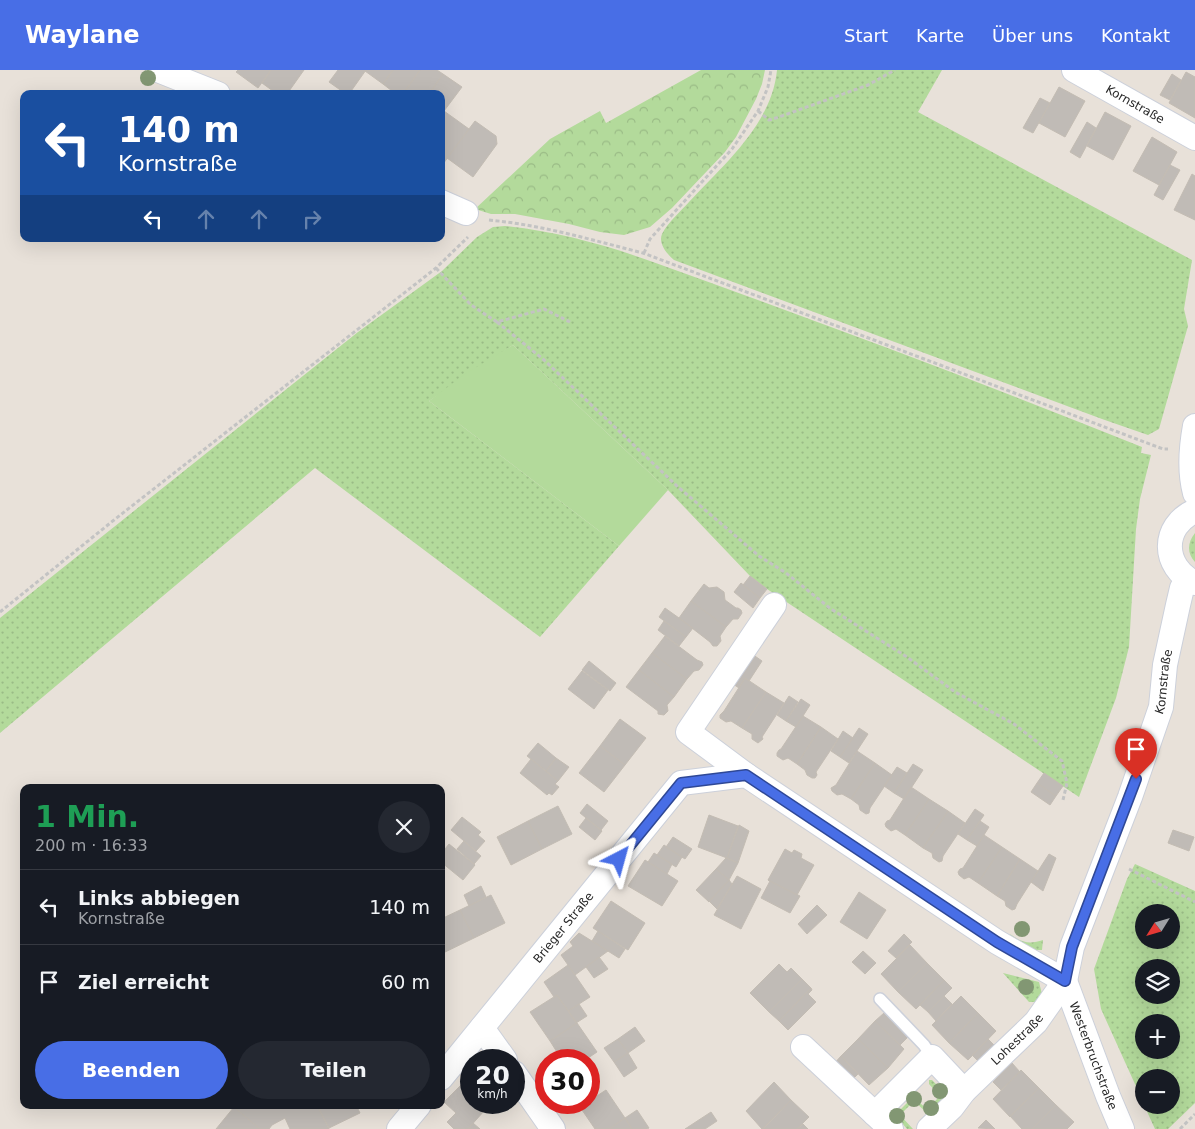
<!DOCTYPE html>
<html lang="de">
<head>
<meta charset="utf-8">
<style>
  :root { --surface:#171b24; --page:#242831; --text:#f1f3f6; --muted:#9ea1a6; --line:#363941; --accent:#486ee6 }
  body { margin:0; font-family:"DejaVu Sans",sans-serif; background:var(--page); color:var(--text); height:100vh; display:flex; flex-direction:column; font-size:19px; white-space:nowrap }
  * { box-sizing:border-box; margin:0 }
  p { font-size:16px; color:var(--muted) }
  .icon { flex:none; width:28px; height:28px; fill:none; stroke:currentColor; stroke-width:2; stroke-linecap:round; stroke-linejoin:round }
  .map { position:relative; flex:1; overflow:hidden }
  .sheet { position:absolute; left:20px; top:714px; width:425px; height:325px; display:flex; flex-direction:column; background:var(--surface); border-radius:10px; box-shadow:0 5px 20px #0002 }
  .sheet>* { flex:none }
  .top-card { position:absolute; left:20px; top:20px; width:425px; height:152px; border-radius:10px; box-shadow:0 5px 20px #0002; background:#1a4fa0; color:#fff; overflow:hidden }
  .needle { width:32px; rotate:233deg }
  .controls { position:absolute; left:1135px; top:834px; display:grid; gap:10px }
  .controls a { display:grid; place-items:center; width:45px; height:45px; border-radius:50%; background:var(--surface); box-shadow:0 5px 20px #0002; font-size:25px }
  .speed { position:absolute; left:460px; top:979px; display:flex; gap:10px; font-size:25px; font-weight:700; text-align:center }
  .speed>* { display:grid; place-content:center; width:65px; height:65px; border-radius:50%; background:var(--surface); box-shadow:0 5px 20px #0002; line-height:1 }
  .speed small { font-size:12px; font-weight:400 }
  .speed .limit { border:8px solid #d22; background:#fff; color:#111 }
  .pin { position:absolute; display:grid; place-items:center; width:42px; height:42px; color:#fff; margin:-51px -21px; border-radius:50% 50% 50% 0; rotate:-45deg; box-shadow:0 0 5px #0007 }
  .pin .icon { rotate:45deg }
  .me { position:absolute; width:55px; margin:-28px; rotate:39deg; stroke-linejoin:round; filter:drop-shadow(0 0 4px #0008) }
  .turn { display:flex; align-items:center; gap:18px; height:105px; padding:0 15px; font-size:22px }
  .turn .icon { width:65px; height:65px; stroke-width:2.5 }
  .turn b { display:block; font-size:35px; line-height:42px }
  .lanes { display:flex; align-items:center; height:48px; padding:0 15px; background:#0003; justify-content:center; gap:25px; direction:ltr }
  .lanes .off { opacity:.35 }
  .round { display:grid; place-items:center; flex:none; width:52px; height:52px; border-radius:26px; background:var(--page) }
  .head { display:flex; align-items:center; justify-content:space-between; height:85px; padding:0 15px }
  h1 { font-size:30px; font-weight:700; line-height:38px; color:#1e9e55 }
  .primary-button { display:flex; gap:10px; margin-top:auto; padding:10px 15px }
  .primary-button a { flex:1; height:58px; border-radius:30px; background:var(--accent); color:#fff; font-size:20px; font-weight:700; line-height:58px; text-align:center }
  .primary-button a+a { background:var(--page); color:var(--text) }
  ul { padding:0; list-style:none }
  li { display:flex; align-items:center; gap:15px; height:75px; padding:0 15px; border-top:1px solid var(--line) }
  li div { flex:1 }
  li b { display:block; font-size:19px }
  li em { font-style:normal }
  header { display:flex; align-items:center; gap:30px; box-sizing:border-box; height:70px; padding:0 25px; background:var(--accent); color:#fff }
  header strong { font-size:24px }
  nav { display:flex; gap:28px; margin-inline-start:auto; font-size:18px }
  .map>svg:first-child { display:block }
  .grass { fill:url(#grass-dots); fill-rule:evenodd }
  .forest { fill:url(#forest-crowns) }
  .park { fill:#b3da9b }
  .building { fill:#c0bbb6; stroke:#c3bcb3 }
  .lines { fill:none; stroke-linecap:round; stroke-linejoin:round }
  .service-casing { stroke:#ccd0da; stroke-width:14 }
  .minor-casing { stroke:#ccd0da; stroke-width:26 }
  .path { stroke:#c3c3c3; stroke-width:3; stroke-dasharray:4 2.5; stroke-linecap:butt }
  .service { stroke:#fff; stroke-width:11 }
  .minor { stroke:#fff; stroke-width:24 }
  .tree { fill:#829773 }
  .route-casing { stroke:#2f4896; stroke-width:12 }
  .route { stroke:#486ee6; stroke-width:9 }
  .labels { text-anchor:middle; stroke-width:4; stroke-linejoin:round; paint-order:stroke }
  .street-label { font-size:12px; fill:#272727; stroke:#fff }
</style>
</head>
<body>
<header>
<strong>Waylane</strong>
<nav><a>Start</a><a>Karte</a><a>Über uns</a><a>Kontakt</a></nav>
</header>
<div class="map">
<svg width="1195" height="1059" viewBox="0 0 1195 1059">
  <defs>
    <pattern id="grass-dots" width="8" height="8" patternUnits="userSpaceOnUse" patternTransform="scale(1.25)"><rect width="8" height="8" fill="#b3da9b"/><path d="M2 2h.1M6 6h.1" fill="none" stroke="#9abb86" stroke-width="1.8" stroke-linecap="round"/></pattern>
    <pattern id="forest-crowns" width="20" height="18" patternUnits="userSpaceOnUse" patternTransform="scale(1.25)"><rect width="20" height="18" fill="#b3da9b"/><path d="M2 6a3 3 0 1 1 6 0M12 15a3 3 0 1 1 6 0" fill="none" stroke="#9abb86"/></pattern>
  </defs>
  <rect width="100%" height="100%" fill="#e8e1d9"/>
  <path class="grass" d="M777,0H942L918,42L1192,190L1184,239L1188,256L1159,359L1148,365L1102,349L674,190C667,184 658,174 662,164C668,152 681,141 689,132C724,94 772,54 777,0Z
    M505,156C555,161 606,175 653,192C817,251 981,312 1142,377L1141,383L1151,385L1140,429L1136,459L1129,577L1116,628L1079,727L767,519L750,506L668,420L513,275L429,331L619,476L540,567L315,398L0,663V548L358,262L442,201L477,167L493,157Z
    M1195,463V492C1187,483 1187,473 1195,463Z
    M1135,794L1195,821V1033L1168,1059H1155L1144,1035H1171V1008H1144V1034L1101,939L1094,899L1127,809ZM1144,842H1171V870H1144ZM1144,898H1171V925H1144ZM1144,952H1171V980H1144Z
    M1010,864C1021,872 1029,875 1043,870L1042,880H1030L1015,874Z
    M1003,903L1039,912L1042,924L1035,932H1029Z
    M929,1010H932L947,1025L928,1044L914,1031L900,1045L913,1059H907L895,1045L913,1027L927,1039L940,1026L929,1014Z"/>
  <path class="forest" d="M701,0H765L762,14L756,29L736,67L725,82L672,138L650,157L624,165L600,162L569,154L515,144H491L475,139L550,69L600,41L606,53Z"/>
  <path class="park" d="M513,275L668,420L619,476L429,331L465,304Z"/>
  <path class="building" d="M238,0H271L258,18L236,2Z
    M271,0H304L287,24H277L262,13Z
    M338,0H366L349,24H346L329,12Z
    M366,0H393L383,14L365,1Z
    M393,0H420L403,24H396L383,14Z
    M420,0H437L443,4L429,24H403Z
    M1186,2L1195,7V48L1169,33Z
    M443,4L462,17L441,45V24H429Z
    M1172,4L1181,10L1170,30L1160,25Z
    M1059,17L1085,31L1065,67L1039,53Z
    M1040,28L1050,33L1033,63L1023,58Z
    M444,41L469,59L443,94L441,93V45Z
    M1105,42L1131,56L1113,90L1087,76Z
    M475,51L496,66L497,74L473,107L447,88Z
    M1087,52L1096,58L1080,88L1070,82Z
    M1152,67L1177,82L1159,115L1133,101Z
    M1170,95L1180,100L1163,130L1154,125Z
    M1192,104L1195,106V150L1174,140Z
    M750,506L767,519L760,528L743,515Z
    M741,513L760,528L753,538L734,522Z
    M704,514L709,518L717,517L724,522L725,530L736,538H738L741,540L742,543L738,549H733L726,557L691,531Z
    M691,531L726,557L720,566L721,571L717,576H713L710,572L679,548Z
    M665,538L693,558L686,567L659,547Z
    M664,551L686,567L679,576L658,560Z
    M665,566L697,590L702,592L703,595L699,600L694,601L687,609L652,583Z
    M652,583L687,609L674,627L639,600Z
    M752,584L762,591L749,611L745,608L739,618L733,614Z
    M589,591L616,613L610,621L582,600Z
    M639,600L674,627L667,635L668,641L664,645L658,644V641L626,617Z
    M582,601L608,620L594,639L568,619Z
    M745,608L766,622L742,658L731,651L726,652L720,648V645L724,641Z
    M766,622L784,633L762,667L763,669L758,673L752,669V664L742,658Z
    M789,626L798,632L786,651L777,645Z
    M801,629L810,635L796,657L786,651Z
    M803,646L821,657L797,694L788,688L783,690L777,686V683L779,680L781,679Z
    M620,649L646,668L625,695L600,676Z
    M821,657L838,669L816,702L817,705L815,708H812L807,705L805,700L797,694Z
    M859,658L868,664L849,693L840,687Z
    M843,661L853,668L840,687L831,681Z
    M538,673L556,688L546,701L527,686Z
    M600,676L625,695L604,722L579,703Z
    M857,681L875,693L851,729L842,724L837,725L832,721L831,718L836,715Z
    M556,688L569,697L558,711L546,701Z
    M531,689L558,711L555,714L559,717L552,725L549,723L547,725L520,703Z
    M875,693L892,705L870,738L869,743L866,744L860,740L859,735L851,729Z
    M913,694L923,700L904,729L894,723Z
    M897,697L907,703L894,723L884,716Z
    M1044,703L1063,716L1056,726L1037,713Z
    M1037,713L1056,726L1050,735L1031,722Z
    M911,717L929,729L905,765L896,759L891,761L886,757L885,754L887,751L890,750Z
    M929,729L948,741L923,778L905,765Z
    M587,734L608,751L601,760L580,743Z
    M558,736L572,764L542,779L528,751Z
    M975,739L984,745L967,770L958,764Z
    M948,741L965,753L943,786L942,791L939,792L933,788L932,783L923,778Z
    M709,745L738,756L727,788L698,777Z
    M462,747L481,762L478,765L485,771L476,781L451,760Z
    M586,748L602,761L595,770L579,757Z
    M528,751L542,779L511,795L497,767Z
    M980,751L989,757L977,776L967,770Z
    M739,755L749,761L738,793L727,788Z
    M1173,760L1194,767L1189,781L1168,773Z
    M984,765L1002,777L978,813L969,807L964,809L959,805L958,802L960,799L963,798Z
    M673,767L692,779L685,789L666,777Z
    M464,771L481,786L474,794L457,779Z
    M449,774L475,795L463,810L441,792V784Z
    M664,775L682,787L676,797L657,785Z
    M1002,777L1020,789L997,826L978,813Z
    M785,779L792,783L794,780L802,784L801,788L814,795L797,825L768,810Z
    M654,783L672,794L667,804L648,792Z
    M1049,784L1056,788L1043,821L1031,812Z
    M726,788L738,793L729,810L716,799Z
    M1020,789L1038,801L1017,834L1015,839L1012,840L1006,836L1005,831L997,826Z
    M645,790L678,811L662,836L628,816Z
    M716,799L729,810L709,832L696,820Z
    M737,806L761,819L741,859L714,845Z
    M729,810L732,814L717,839L709,831Z
    M768,810L800,826L790,843L761,828L770,811Z
    M481,816L486,827L469,836L464,825Z
    M859,822L886,840L867,869L840,852Z
    M491,825L505,853L474,868L460,840Z
    M611,831L645,853L628,880L593,858Z
    M817,835L827,845L807,864L798,854Z
    M460,840L474,868L443,883L441,879V849Z
    M598,861L625,879L619,888L592,871Z
    M579,863L608,881L575,905L561,885L573,876L570,872Z
    M904,864L912,872L896,888L888,881Z
    M910,875L927,893L898,922L881,904Z
    M863,881L876,893L865,904L852,892Z
    M599,887L608,899L594,908L586,897Z
    M927,893L944,910L916,939L898,922Z
    M779,894L787,902L791,898L802,909L769,942L750,923Z
    M568,895L590,927L568,941L557,925L554,927L544,912Z
    M802,909L811,918L779,951L769,942Z
    M944,910L952,918L928,942L920,935Z
    M811,918L812,920L808,924L816,932L788,960L779,951Z
    M557,925L577,953L550,971L530,942Z
    M944,926L952,934L936,951L928,942Z
    M961,926L978,943L949,973L932,955Z
    M579,934L587,946L576,953L568,941Z
    M884,943L908,967L900,975L875,951Z
    M978,943L996,961L968,990L949,973Z
    M875,951L904,979L888,998L858,969Z
    M577,953L597,982L585,990H562L550,971Z
    M635,957L645,971L628,983L618,969Z
    M618,969L628,983L614,992L604,978Z
    M858,969L888,998L869,1015L841,986Z
    M988,969L996,977L980,993L972,985Z
    M628,983L637,998L624,1007L614,992Z
    M841,986L858,1004L850,1012L833,995Z
    M1012,993L1020,1002L1001,1020L993,1012Z
    M1021,1000L1039,1018L1010,1047L993,1029Z
    M467,1009L471,1012V1032H492L468,1059H454L447,1052L456,1043L444,1032Z
    M774,1012L791,1030L762,1059L746,1041Z
    M1039,1018L1056,1035L1032,1059H1022L1010,1046Z
    M606,1020L625,1048L609,1059H595L580,1037Z
    M791,1030L809,1047L797,1059H763Z
    M239,1035H317L329,1059H290L285,1048L272,1055L269,1059H260L234,1037Z
    M317,1035H356L360,1043L329,1058Z
    M1056,1035L1074,1052L1067,1059H1032Z
    M234,1037L260,1059H216Z
    M637,1040L649,1058L647,1059H632L625,1048Z
    M711,1042L717,1051L705,1059H685Z
    M625,1048L632,1059H609Z
    M986,1050L995,1059L978,1058Z
    M473,1053L480,1059H468Z
    M803,1054L808,1059H797Z"/>
  <g class="lines">
    <g class="service-casing">
      <path id="service" d="M880,929L924,975L932,987"/>
    </g>
    <g class="minor-casing">
      <g id="minor">
        <path d="M158,0L218,24"/>
        <path id="s1" d="M1074,0L1195,68"/>
        <path d="M441,132L466,143"/>
        <path d="M1195,356C1191,378 1189,401 1195,423"/>
        <path d="M1195,441C1161,456 1162,497 1195,513"/>
        <path d="M746,705L688,662L774,535"/>
        <path id="s2" d="M1065,911L1108,1026L1122,1059"/>
        <path d="M482,958L505,990"/>
        <path d="M803,977L891,1059"/>
        <path d="M514,1003L553,1059"/>
        <path id="s3" d="M441,1008L681,713L746,705L997,872L1065,911"/>
        <path d="M875,1044L932,987L964,1021"/>
        <path d="M399,1059L419,1035"/>
        <path id="s4" d="M929,1059L952,1037L964,1021L1036,952L1065,911L1072,877L1130,727L1161,637L1165,595L1178,535L1182,518L1187,509"/>
      </g>
    </g>
    <path class="path" d="M758,41L769,50L779,47L868,15L895,0
      M489,150C542,155 592,170 643,183L1163,379H1168
      M644,183L650,169L732,79L758,41L768,17L771,0
      M436,198L471,235L497,252L544,239L570,252
      M497,252L544,290L677,416L759,486L786,503L831,539L907,587L955,622L1014,654L1062,691L1067,713L1063,730
      M0,542L114,450L436,198L468,167
      M1129,799L1195,832
      M1180,1059L1195,1044"/>
    <use href="#service" class="service"/>
    <use href="#minor" class="minor"/>
  </g>
  <g class="tree">
    <circle cx="148" cy="8" r="8"/>
    <circle cx="1022" cy="859" r="8"/>
    <circle cx="1026" cy="917" r="8"/>
    <circle cx="940" cy="1021" r="8"/>
    <circle cx="914" cy="1029" r="8"/>
    <circle cx="931" cy="1038" r="8"/>
    <circle cx="897" cy="1046" r="8"/>
  </g>
  <g class="lines">
    <g class="route-casing">
      <path id="route" d="M619,789L681,713L746,705L997,872L1065,911L1072,877L1136,709"/>
    </g>
    <use href="#route" class="route"/>
  </g>
  <g class="labels">
    <g class="street-label">
      <text dy="4" stroke="none"><textPath href="#s1" startOffset="70">Kornstraße</textPath></text>
      <text dy="4" stroke="none"><textPath href="#s4" startOffset="518">Kornstraße</textPath></text>
      <text dy="4" stroke="none"><textPath href="#s3" startOffset="194">Brieger Straße</textPath></text>
      <text dy="4" stroke="none"><textPath href="#s4" startOffset="126">Lohestraße</textPath></text>
      <text dy="4" stroke="none"><textPath href="#s2" startOffset="80">Westerbruchstraße</textPath></text>
    </g>
  </g>
</svg>
<div class="controls">
<a><svg class="needle" viewBox="-14 -14 28 28"><path d="M0-13l5 13h-10z" fill="#e53935"/><path d="M0 13l5-13h-10z" fill="#9ea1a6"/></svg></a>
<a><svg class="icon" aria-label="layers" viewBox="0 0 24 24"><path d="M12 4l9 5-9 5-9-5zM3 14l9 5 9-5"/></svg></a>
<a>+</a>
<a>−</a>
</div>
<div class="speed"><div>20<small>km/h</small></div><div class="limit">30</div></div>
<div class="pin" style="left:1136px;top:709px;background:#d93025"><svg class="icon" aria-label="arrive" viewBox="0 0 24 24"><path d="M6 21V4h12l-3 4 3 4H6"/></svg></div>
<svg class="me" style="left:619px;top:789px" viewBox="-20 -20 40 40"><path d="M0-17L14 15 0 8-14 15z" fill="#486ee6" stroke="#fff" stroke-width="4"/></svg>
<div class="top-card">
<div class="turn"><svg class="icon" aria-label="left" viewBox="0 0 24 24"><path d="M17 20v-9H6M10 6l-5 5 5 5"/></svg><div><b>140 m</b>Kornstraße</div></div>
<div class="lanes"><svg class="icon" aria-label="left" viewBox="0 0 24 24"><path d="M17 20v-9H6M10 6l-5 5 5 5"/></svg><svg class="icon off" aria-label="ahead" viewBox="0 0 24 24"><path d="M12 20V5M6 11l6-6 6 6"/></svg><svg class="icon off" aria-label="ahead" viewBox="0 0 24 24"><path d="M12 20V5M6 11l6-6 6 6"/></svg><svg class="icon off" aria-label="right" viewBox="0 0 24 24"><path d="M7 20v-9h11M14 6l5 5-5 5"/></svg></div>
</div>
<section class="sheet">
<div class="head"><div><h1>1 Min.</h1><p>200 m · 16:33</p></div><a class="round"><svg class="icon" aria-label="close" viewBox="0 0 24 24"><path d="M6 6l12 12M18 6L6 18"/></svg></a></div>
<ul>
<li><svg class="icon" aria-label="left" viewBox="0 0 24 24"><path d="M17 20v-9H6M10 6l-5 5 5 5"/></svg><div><b>Links abbiegen</b><p>Kornstraße</p></div><em>140 m</em></li>
<li><svg class="icon" aria-label="arrive" viewBox="0 0 24 24"><path d="M6 21V4h12l-3 4 3 4H6"/></svg><div><b>Ziel erreicht</b></div><em>60 m</em></li>
</ul>
<div class="primary-button"><a>Beenden</a><a>Teilen</a></div>
</section>
</div>
</body>
</html>
